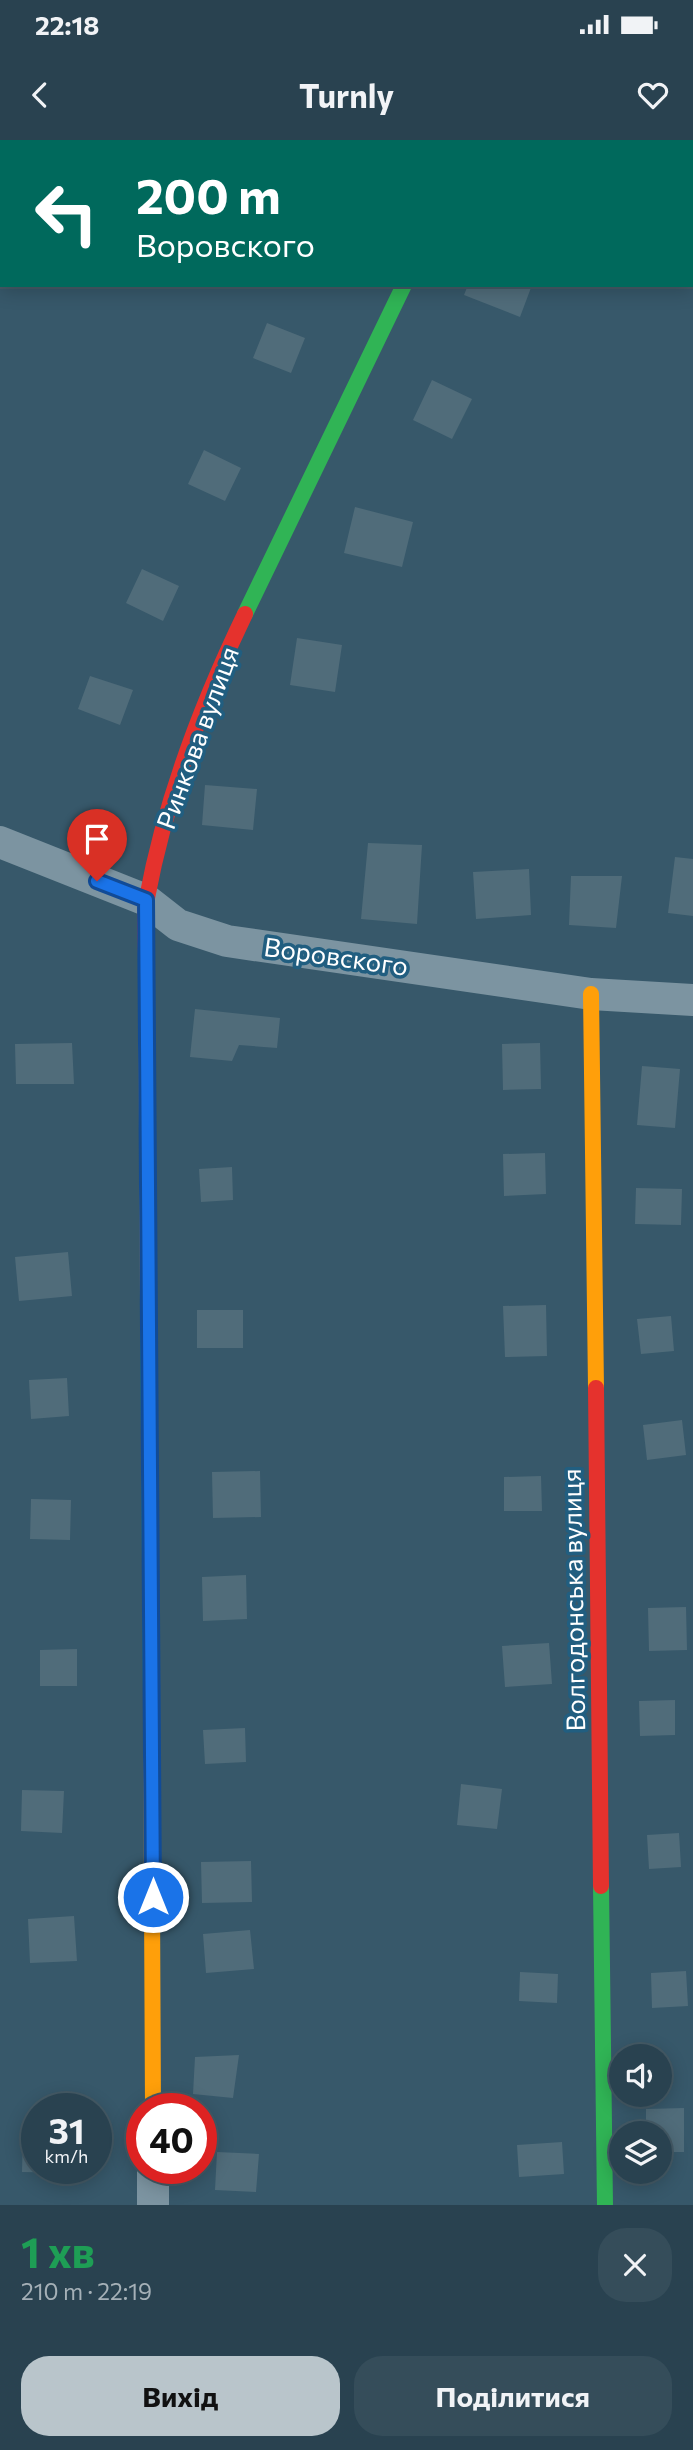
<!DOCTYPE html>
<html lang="uk">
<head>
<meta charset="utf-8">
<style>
  :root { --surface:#294250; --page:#354d5a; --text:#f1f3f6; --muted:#a5b0b7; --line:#455b67; --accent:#b9c5cb }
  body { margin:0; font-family:Commissioner,sans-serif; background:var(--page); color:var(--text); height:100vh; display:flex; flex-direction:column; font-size:26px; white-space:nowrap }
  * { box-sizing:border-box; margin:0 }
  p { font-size:23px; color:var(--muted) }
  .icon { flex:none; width:38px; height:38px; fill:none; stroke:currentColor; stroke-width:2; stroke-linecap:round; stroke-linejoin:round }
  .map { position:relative; height:2065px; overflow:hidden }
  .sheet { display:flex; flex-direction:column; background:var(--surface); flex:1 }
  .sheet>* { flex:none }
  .guide { position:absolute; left:0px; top:0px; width:693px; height:147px; box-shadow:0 4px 18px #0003,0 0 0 2px var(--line); background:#00695c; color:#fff; overflow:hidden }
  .buttons { position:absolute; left:609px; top:1904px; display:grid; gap:14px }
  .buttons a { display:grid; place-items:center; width:63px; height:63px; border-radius:50%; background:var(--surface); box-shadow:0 4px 18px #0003,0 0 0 2px var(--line); font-size:35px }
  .speed { position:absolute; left:21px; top:1953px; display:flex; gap:14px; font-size:35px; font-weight:700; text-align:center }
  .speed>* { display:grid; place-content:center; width:91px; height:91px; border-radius:50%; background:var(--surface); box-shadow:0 4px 18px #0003,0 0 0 2px var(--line); line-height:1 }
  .speed small { font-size:18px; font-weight:400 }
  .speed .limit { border:10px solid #d22; background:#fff; color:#111 }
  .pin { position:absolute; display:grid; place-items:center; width:60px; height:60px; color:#fff; margin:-72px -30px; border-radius:50% 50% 50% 0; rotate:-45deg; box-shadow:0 0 7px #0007 }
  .pin .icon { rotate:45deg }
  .me { position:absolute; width:77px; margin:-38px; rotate:0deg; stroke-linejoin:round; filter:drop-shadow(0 0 5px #0008) }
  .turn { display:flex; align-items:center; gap:24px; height:147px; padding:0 21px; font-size:32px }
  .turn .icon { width:91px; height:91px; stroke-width:2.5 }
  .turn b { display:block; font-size:49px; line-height:60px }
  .round { display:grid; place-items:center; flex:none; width:74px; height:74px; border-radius:28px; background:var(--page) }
  .head { display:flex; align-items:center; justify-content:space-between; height:119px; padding:0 21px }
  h1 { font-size:42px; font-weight:700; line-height:52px; color:#1e9e55 }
  .primary-button { display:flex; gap:14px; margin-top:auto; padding:14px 21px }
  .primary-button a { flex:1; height:80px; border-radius:28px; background:var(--accent); color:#111; font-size:28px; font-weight:700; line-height:80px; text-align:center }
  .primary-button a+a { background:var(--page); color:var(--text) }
  .status { display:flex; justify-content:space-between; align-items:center; height:49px; padding:0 35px; background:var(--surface); direction:ltr }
  .status svg { height:19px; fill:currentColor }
  header { display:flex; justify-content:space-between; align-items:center; height:91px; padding:0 21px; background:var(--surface); font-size:32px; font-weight:700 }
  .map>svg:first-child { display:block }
  .building { fill:#506c7a }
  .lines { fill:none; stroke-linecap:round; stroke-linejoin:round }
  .street { stroke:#7c94a1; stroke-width:32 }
  .fast { stroke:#30b455; stroke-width:16 }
  .slow { stroke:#ff9f0a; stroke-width:16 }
  .jam { stroke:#e5322d; stroke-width:16 }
  .route-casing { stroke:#114b97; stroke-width:18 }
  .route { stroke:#1a73e8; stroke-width:12 }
  .labels { text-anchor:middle; stroke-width:7; stroke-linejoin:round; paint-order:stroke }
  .street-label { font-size:26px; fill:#fff; stroke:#215e80 }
</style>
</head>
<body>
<div class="status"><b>22:18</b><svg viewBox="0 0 49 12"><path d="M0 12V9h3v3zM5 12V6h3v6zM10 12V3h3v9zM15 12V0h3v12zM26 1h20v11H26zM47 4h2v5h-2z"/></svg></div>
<header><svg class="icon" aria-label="back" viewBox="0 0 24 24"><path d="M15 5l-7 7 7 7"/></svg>Turnly<svg class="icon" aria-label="heart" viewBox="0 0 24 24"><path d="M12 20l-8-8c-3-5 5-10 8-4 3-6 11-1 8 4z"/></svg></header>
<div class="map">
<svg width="693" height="2065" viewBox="0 0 693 2065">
  <rect width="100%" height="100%" fill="#37586a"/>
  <path class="building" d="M468,145H532L520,177L464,155Z
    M267,183L305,198L291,233L253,218Z
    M432,240L472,259L452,299L413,280Z
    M204,310L241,328L225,361L188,344Z
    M355,367L413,382L402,427L344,413Z
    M142,429L179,446L163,481L126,463Z
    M297,498L342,505L335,552L290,545Z
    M90,536L133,550L120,585L78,569Z
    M205,645L257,649L253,690L202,685Z
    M368,703L422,705L417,784L361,779Z
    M675,717L693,719V776L668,773Z
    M529,729L531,775L476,779L473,732Z
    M571,736H622L616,788L569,785Z
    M195,869L280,878L277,908L239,905L232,921L190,917Z
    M72,903L74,944H16L15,904Z
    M540,903L541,949L503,950L502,904Z
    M642,926L680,929L675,988L637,985Z
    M545,1013L546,1054L504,1056L503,1014Z
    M232,1027L233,1060L201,1062L199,1029Z
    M636,1048L682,1049L681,1085L635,1084Z
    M68,1112L72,1156L19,1161L15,1117Z
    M546,1165L547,1216L505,1217L503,1166Z
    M197,1170H243V1208H197Z
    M671,1176L674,1211L641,1214L637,1179Z
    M67,1238L69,1276L31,1279L29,1240Z
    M682,1280L686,1315L647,1320L643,1285Z
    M260,1331L261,1377L213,1378L212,1332Z
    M541,1336L542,1371H504V1337Z
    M31,1359L71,1360L70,1400L30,1399Z
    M246,1435L247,1479L203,1481L202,1437Z
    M686,1467L687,1510L649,1511L648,1468Z
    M549,1503L552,1544L505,1547L502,1506Z
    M77,1509V1546H40V1510Z
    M675,1560V1595L640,1596L639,1561Z
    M245,1588L246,1622L205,1624L203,1590Z
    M461,1644L502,1649L497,1689L457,1685Z
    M22,1650L64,1651L62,1693L21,1691Z
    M679,1693L681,1727L649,1729L647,1695Z
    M251,1721L252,1762L202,1763L201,1722Z
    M74,1776L77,1821L30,1823L28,1779Z
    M250,1790L254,1829L206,1833L203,1794Z
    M686,1831L688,1866L652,1868L651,1833Z
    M520,1832L558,1834L557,1863L519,1861Z
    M239,1915L233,1958L193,1954L195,1917Z
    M684,1968V2012H660V1993H646V1969Z
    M23,1990H37V2028H70V2033L22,2032Z
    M562,2002L564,2034L519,2037L517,2005Z
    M217,2012L259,2014L256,2052L215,2050Z"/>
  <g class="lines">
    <path class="street" d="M411,0L414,2
      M473,2L474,0
      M0,702L146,760L178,785L227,801L591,854L693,860
      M153,2028V2065"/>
    <path class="fast" d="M245,474L404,145
      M148,1162L151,1552
      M601,1746L605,2065"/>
    <path class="slow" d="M146,817L148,1162
      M591,854L596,1248
      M151,1552L153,1969"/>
    <path class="jam" d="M146,817C146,798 143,776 147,758C165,661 202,563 245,474
      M596,1248L601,1746"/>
  </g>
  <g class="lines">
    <g class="route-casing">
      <path id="route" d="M97,741L146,760L153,1757"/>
    </g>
    <use href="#route" class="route"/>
  </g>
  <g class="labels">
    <g class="street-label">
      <text transform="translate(198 598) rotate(-70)" y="9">Ринкова вулиця</text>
      <text transform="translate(336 817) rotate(8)" y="9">Воровского</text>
      <text transform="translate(574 1460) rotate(-91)" y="9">Волгодонська вулиця</text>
    </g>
  </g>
</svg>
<div class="buttons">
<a><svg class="icon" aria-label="sound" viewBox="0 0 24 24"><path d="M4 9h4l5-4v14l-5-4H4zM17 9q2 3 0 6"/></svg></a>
<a><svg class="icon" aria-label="layers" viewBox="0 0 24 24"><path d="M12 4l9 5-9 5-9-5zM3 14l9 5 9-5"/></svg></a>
</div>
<div class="speed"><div>31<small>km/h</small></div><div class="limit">40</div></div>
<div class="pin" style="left:97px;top:741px;background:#d93025"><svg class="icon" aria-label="arrive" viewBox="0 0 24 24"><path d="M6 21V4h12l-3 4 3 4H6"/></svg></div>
<svg class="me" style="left:153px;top:1757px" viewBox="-20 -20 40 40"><circle r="17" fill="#1a73e8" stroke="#fff" stroke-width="3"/><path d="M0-11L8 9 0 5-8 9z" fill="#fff"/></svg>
<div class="guide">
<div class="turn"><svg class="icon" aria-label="left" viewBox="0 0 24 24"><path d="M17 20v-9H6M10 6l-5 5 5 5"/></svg><div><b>200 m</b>Воровского</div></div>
</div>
</div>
<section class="sheet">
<div class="head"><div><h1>1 хв</h1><p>210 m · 22:19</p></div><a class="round"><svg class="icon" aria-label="close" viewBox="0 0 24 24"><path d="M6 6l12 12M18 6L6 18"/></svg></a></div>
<div class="primary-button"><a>Вихід</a><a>Поділитися</a></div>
</section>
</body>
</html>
